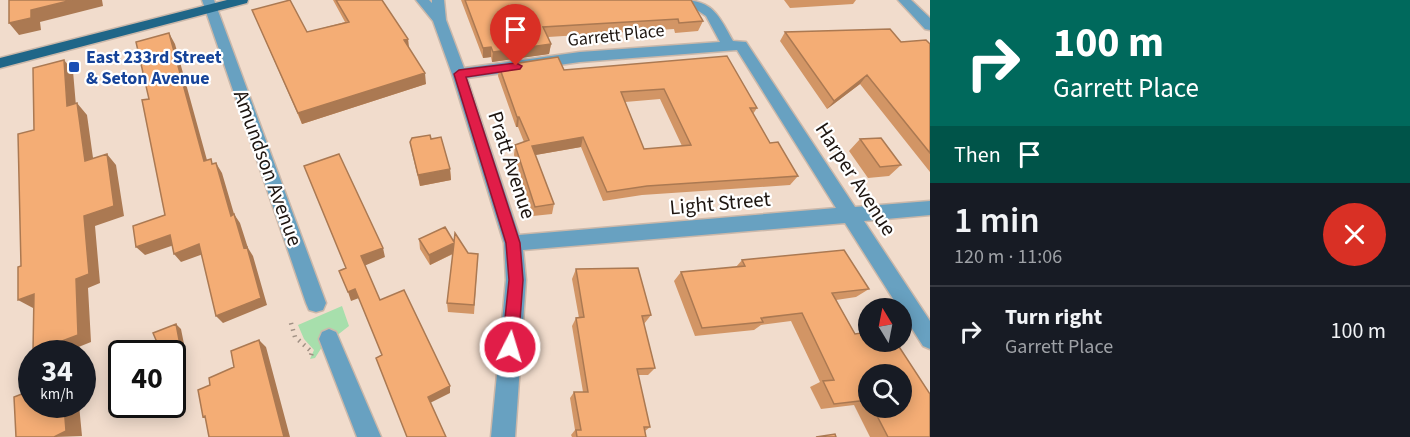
<!DOCTYPE html>
<html lang="en">
<head>
<meta charset="utf-8">
<style>
  :root { --surface:#171b24; --page:#242831; --text:#f1f3f6; --muted:#9ea1a6; --line:#363941 }
  body { margin:0; font-family:"Source Sans 3",sans-serif; background:var(--page); color:var(--text); height:100vh; display:flex; flex-direction:column; font-size:22px; white-space:nowrap }
  * { box-sizing:border-box; margin:0 }
  p { font-size:20px; color:var(--muted) }
  .icon { flex:none; width:33px; height:33px; fill:none; stroke:currentColor; stroke-width:2; stroke-linecap:round; stroke-linejoin:round }
  .map { position:relative; flex:1; overflow:hidden }
  .drawer { display:flex; flex-direction:column; background:var(--surface); width:480px }
  .drawer>* { flex:none }
  .hud { background:#00695c; color:#fff; overflow:hidden }
  .needle { width:39px; rotate:350deg }
  .fabs { position:absolute; left:858px; top:298px; display:grid; gap:12px }
  .fabs a { display:grid; place-items:center; width:54px; height:54px; border-radius:50%; background:var(--surface); box-shadow:0 3px 15px #0003; font-size:30px }
  .speed { position:absolute; left:18px; top:340px; display:flex; gap:12px; font-size:30px; font-weight:700; text-align:center }
  .speed>* { display:grid; place-content:center; width:78px; height:78px; border-radius:50%; background:var(--surface); box-shadow:0 3px 15px #0003; line-height:1 }
  .speed small { font-size:15px; font-weight:400 }
  .speed .limit { border:3px solid #111; border-radius:9px; background:#fff; color:#111 }
  .pin { position:absolute; display:grid; place-items:center; width:51px; height:51px; color:#fff; margin:-62px -26px; border-radius:50% 50% 50% 0; rotate:-45deg; box-shadow:0 0 6px #0007 }
  .pin .icon { rotate:45deg }
  .me { position:absolute; width:66px; margin:-33px; rotate:5deg; stroke-linejoin:round; filter:drop-shadow(0 0 4px #0008) }
  .turn { display:flex; align-items:center; gap:21px; height:126px; padding:0 24px; font-size:27px }
  .turn .icon { width:78px; height:78px; stroke-width:2.5 }
  .turn b { display:block; font-size:42px; line-height:51px }
  .then { display:flex; align-items:center; height:57px; padding:0 24px; background:#0003; gap:12px; font-size:22px }
  .round { display:grid; place-items:center; flex:none; width:63px; height:63px; border-radius:32px; background:var(--page) }
  .summary { display:flex; align-items:center; justify-content:space-between; height:102px; padding:0 24px }
  h1 { font-size:36px; font-weight:600; line-height:45px }
  ul { padding:0; list-style:none }
  li { display:flex; align-items:center; gap:18px; height:90px; padding:0 24px; border-top:2px solid var(--line) }
  li div { flex:1 }
  li b { display:block; font-size:22px }
  li em { font-style:normal }
  main { display:flex; flex:1; min-height:0 }
  .map>svg:first-child { display:block }
  .green { fill:#a7dfac }
  .lines { fill:none; stroke-linecap:round; stroke-linejoin:round }
  .minor-casing { stroke:#cbb8aa; stroke-width:3 }
  .major-casing { stroke:#cbb8aa; stroke-width:3 }
  .path { stroke:#a09084; stroke-width:4.5; stroke-dasharray:1.5 5; stroke-linecap:butt }
  .minor { fill:#68a1c1; fill-rule:evenodd }
  .major { fill:#1f6688; fill-rule:evenodd }
  .wall { fill:#d29565; fill-rule:evenodd }
  .shaded-wall { fill:#ab7952 }
  .building { fill:#f4ad75; stroke:#ab7952; stroke-width:1.5; fill-rule:evenodd }
  .route { fill:#e11d48; stroke:#92132f; stroke-width:1.5 }
  .transit-dot { fill:#1a4fb4; stroke:#fff; stroke-width:2 }
  .labels { text-anchor:middle; stroke-width:4.5; stroke-linejoin:round; paint-order:stroke }
  .far-street-label { font-size:18px; fill:#1d1510; stroke:#fff }
  .far-transit-label { font-size:18px; font-weight:bold; fill:#164399; stroke:#fff; text-anchor:start }
  .street-label { font-size:21px; fill:#1d1510; stroke:#fff }
</style>
</head>
<body>
<main>
<div class="map">
<svg width="930" height="437" viewBox="0 0 930 437">
  <rect width="100%" height="100%" fill="#f1dccc"/>
  <path class="green" d="M342,306L349,326L322,347L315,358L310,359L314,350L304,339L298,325Z"/>
  <g class="lines">
    <g class="minor-casing">
      <path id="minor" d="M202,0H214L326,303L323,310L316,312L309,310L306,303Z
        M416,0H429L432,3V0H444L446,20L464,68L580,52L720,42L706,16L682,0C713,0 719,16 733,41L746,42L855,207L930,201V215L864,221L930,321V349L923,346L845,223L523,250L526,280L515,437H491L506,280L504,243L452,74L433,21ZM737,50L836,208L519,235L467,78L580,62Z
        M898,0H911L930,18V30L925,29Z
        M329,329L336,332L381,437H357L319,339L322,332Z"/>
    </g>
    <g class="major-casing">
      <path id="major" d="M227,0H248L247,3L0,68V58Z"/>
    </g>
    <path class="path" d="M291,323L295,337L312,352L310,359"/>
    <use href="#minor" class="minor"/>
    <use href="#major" class="major"/>
  </g>
  <path class="wall" d="M333,0H382L408,39L409,48L426,84L302,124L252,10L307,32L345,22Z
    M461,0H691L703,21L698,31L675,33L674,29L548,37L551,44L549,54L492,62L491,57L483,58Z
    M784,0H856L853,4L790,8Z
    M785,32L930,44V172L860,84L827,109L780,41Z
    M499,66L564,70L757,108L753,114L770,143L798,176L790,185L642,195L603,201L581,147L535,155L554,204L552,214L533,216L514,155L515,145L524,142L518,127H516L498,76ZM660,99L682,146L644,149L625,102Z
    M431,139L450,169L451,180L420,186L412,153L410,142Z
    M860,139L901,165L889,176L868,178L849,151Z
    M419,239L454,242L468,253L478,254L474,314L448,312L447,303L453,254L430,265L420,249Z
    M742,260L869,289L856,297L836,300L855,334L930,437H870L854,405L821,409L810,387L820,382L791,321L761,325L754,330L695,336L674,281L681,272L736,267ZM868,375L902,408H868Z
    M576,269L651,315L644,324L655,368L648,375H638L650,427L645,431L646,437H572L571,435L575,430L570,398L574,392H583L572,326L576,318H579L572,279Z"/>
  <path class="shaded-wall" d="M72,0H102L103,6L40,22L41,30L19,35L9,23L31,10Z
    M169,33L175,44L210,171L204,161Z
    M408,39L409,51L404,40Z
    M551,44L549,54L492,62L493,52Z
    M491,47V57L483,58V48Z
    M64,60L73,71L77,118L67,106Z
    M425,73L426,84L302,124L298,113Z
    M867,75L860,84L827,109L834,101Z
    M77,103L87,115L95,172L85,161Z
    M517,117H519L518,127H516Z
    M583,137L581,147L530,156L532,146Z
    M107,154L116,165L124,216L95,226L100,283L88,288L91,342L61,354H37L33,352L76,279L84,216Z
    M216,163L222,173L237,224L231,216Z
    M450,169L451,180L420,186L418,175Z
    M234,214L240,223L248,248L253,256L267,305L223,323L216,316L244,248Z
    M170,235L177,244L145,255L136,247Z
    M454,243V253L430,265L429,255Z
    M199,244L206,253L181,262L174,254Z
    M383,248L385,257L364,266L361,256Z
    M355,289L359,298L351,301L348,292Z
    M34,294L48,302L33,308L18,300Z
    M176,324L181,329L186,354L172,360V354H171Z
    M259,340L266,347L290,437H284Z
    M450,386V393L430,403L428,397Z
    M64,405H79L82,436L54,437Z"/>
  <path class="building" d="M9,0H72L31,10V18L9,23Z
    M290,0L307,32L349,22L336,0H382L408,39L404,40L425,73L298,113L252,10Z
    M465,0H691L703,21L679,23L678,19L543,27L551,44L493,52L491,47L483,48Z
    M890,29L901,42L926,40L930,44V153L867,75L834,101L785,32Z
    M169,33L204,161L211,159L212,164L216,163L231,216L234,214L244,248L247,247L261,298L216,316L199,244L174,254L170,235L136,247L133,226L165,215L142,100L149,99L136,42Z
    M727,56L757,108H750L770,143L778,142L798,176L647,186L607,192L583,137L532,146L554,204L535,207L515,145L529,140L519,117H517L499,66L558,57L564,70ZM664,89L691,145L644,149L621,92Z
    M64,60L67,106L77,103L85,161L107,154L114,206L84,216L89,274L76,279L78,335L33,352L34,294L18,300V267L21,266L18,134L34,130L33,68Z
    M430,135L431,139L441,137L450,169L418,175L410,142L412,138Z
    M881,138L901,165L880,167L860,139Z
    M339,154L383,248L361,256L380,300L404,290L450,386L428,397L446,437H407L376,358L382,355L355,289L348,292L339,271L346,268L304,166Z
    M445,227L454,242L455,233L468,253L478,254L474,305L447,303L454,243L429,255L419,239Z
    M844,250L869,289L832,293L855,334L868,332V342H896L930,394V437H888L873,408H902V375H868V400L834,404L823,381L834,380L802,313L761,318L763,322L702,328L681,272L745,266L742,260Z
    M638,268L651,315L642,316L655,368L637,369L650,427H644L646,437H577L576,430H581L574,392H588L576,318L584,317L576,269Z
    M176,324L181,350L171,354H162L153,333Z
    M259,340L284,437H209L205,416L203,417L198,390L210,385L209,378L234,367L231,351Z
    M32,390V405H64L66,431L54,437H16L14,397Z
    M835,434L836,437H816Z"/>
  <path class="route" d="M516,63L522,66L520,69L466,77L520,243L523,280L518,347L516,353L510,355L505,353L502,347L509,280L506,243L454,74L459,70Z"/>
  <rect class="transit-dot" x="68" y="61" width="12" height="12" rx="3"/>
  <g class="labels">
    <g class="far-street-label">
      <text transform="translate(616 35) rotate(-6)" y="6">Garrett Place</text>
    </g>
    <g class="far-transit-label">
      <text x="86" y="63">East 233rd Street<tspan x="86" dy="21">&amp; Seton Avenue</tspan></text>
    </g>
    <g class="street-label">
      <text transform="translate(512 165) rotate(72)" y="7">Pratt Avenue</text>
      <text transform="translate(268 168) rotate(70)" y="7">Amundson Avenue</text>
      <text transform="translate(856 179) rotate(57)" y="7">Harper Avenue</text>
      <text transform="translate(720 203) rotate(-5)" y="7">Light Street</text>
    </g>
  </g>
</svg>
<div class="fabs">
<a><svg class="needle" viewBox="-14 -14 28 28"><path d="M0-13l5 13h-10z" fill="#e53935"/><path d="M0 13l5-13h-10z" fill="#9ea1a6"/></svg></a>
<a><svg class="icon" aria-label="search" viewBox="0 0 24 24"><circle cx="10" cy="10" r="6"/><path d="M15 15l6 6"/></svg></a>
</div>
<div class="speed"><div>34<small>km/h</small></div><div class="limit">40</div></div>
<div class="pin" style="left:516px;top:66px;background:#d93025"><svg class="icon" aria-label="arrive" viewBox="0 0 24 24"><path d="M6 21V4h12l-3 4 3 4H6"/></svg></div>
<svg class="me" style="left:510px;top:347px" viewBox="-20 -20 40 40"><circle r="17" fill="#e11d48" stroke="#fff" stroke-width="3"/><path d="M0-11L8 9 0 5-8 9z" fill="#fff"/></svg>
</div>
<section class="drawer">
<div class="hud">
<div class="turn"><svg class="icon" aria-label="right" viewBox="0 0 24 24"><path d="M7 20v-9h11M14 6l5 5-5 5"/></svg><div><b>100 m</b>Garrett Place</div></div>
<div class="then">Then<svg class="icon" aria-label="arrive" viewBox="0 0 24 24"><path d="M6 21V4h12l-3 4 3 4H6"/></svg></div>
</div>
<div class="summary"><div><h1>1 min</h1><p>120 m · 11:06</p></div><a class="round" style="background:#d93025;color:#fff"><svg class="icon" aria-label="close" viewBox="0 0 24 24"><path d="M6 6l12 12M18 6L6 18"/></svg></a></div>
<ul>
<li><svg class="icon" aria-label="right" viewBox="0 0 24 24"><path d="M7 20v-9h11M14 6l5 5-5 5"/></svg><div><b>Turn right</b><p>Garrett Place</p></div><em>100 m</em></li>
</ul>
</section>
</main>
</body>
</html>
